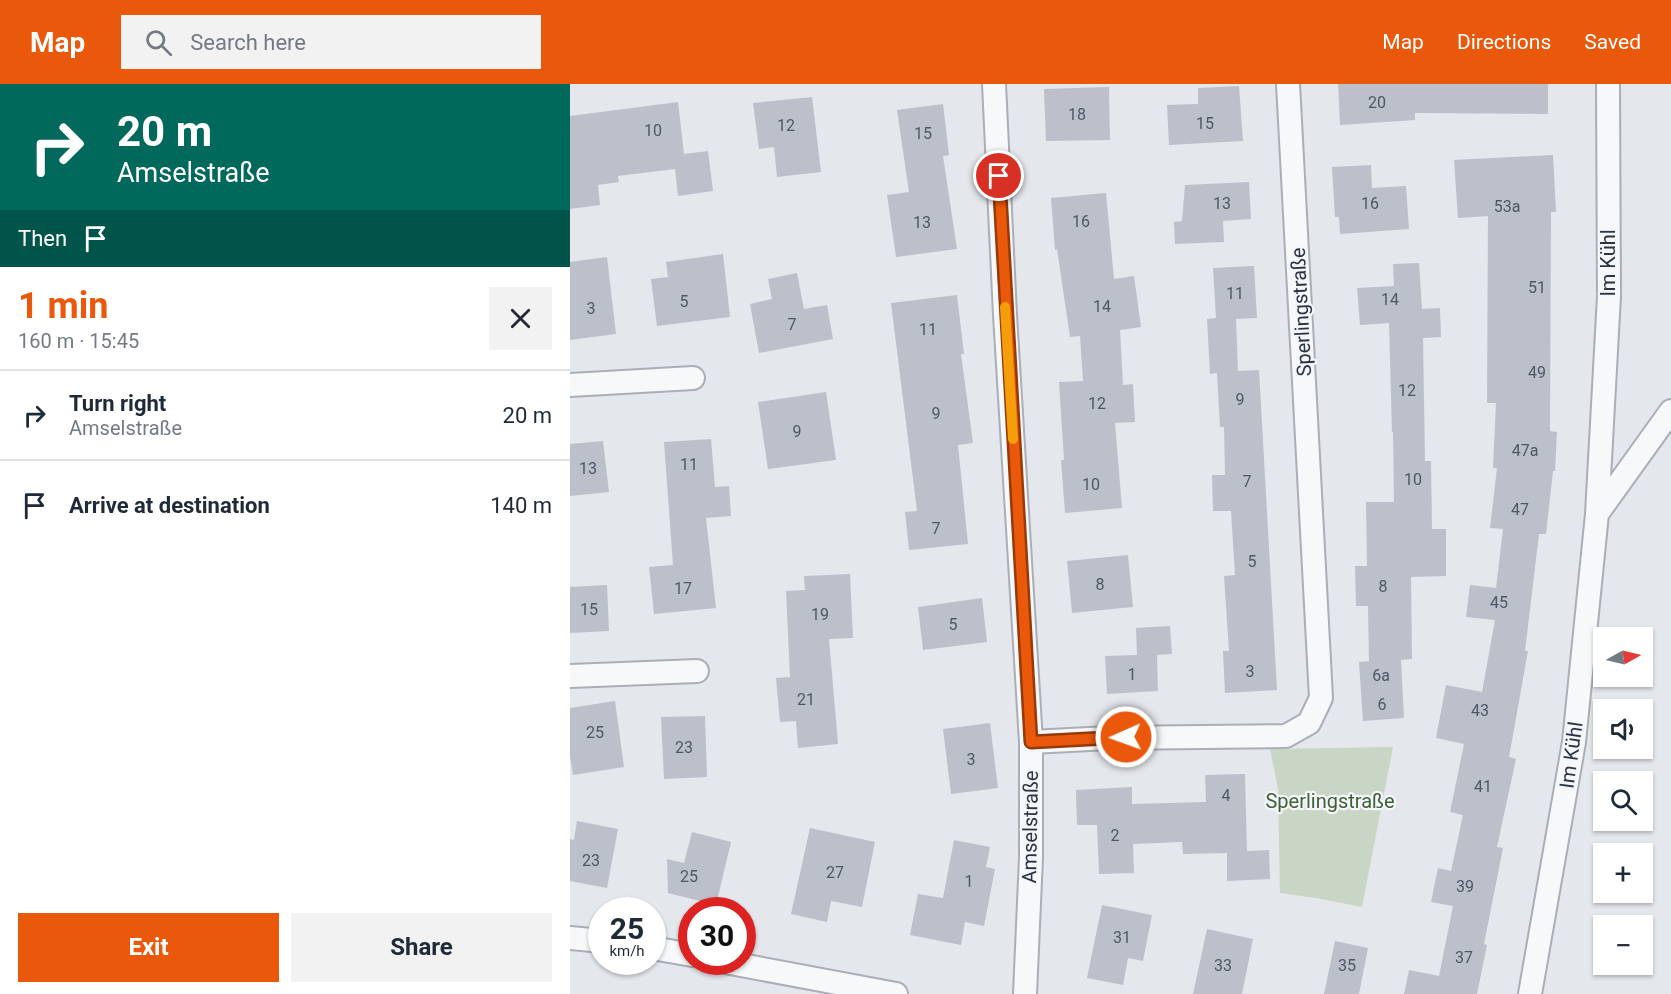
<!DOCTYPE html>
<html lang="en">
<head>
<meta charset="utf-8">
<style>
  :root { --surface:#fff; --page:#f2f2f3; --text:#1f2937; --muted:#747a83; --line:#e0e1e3; --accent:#ea580c }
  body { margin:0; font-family:Roboto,sans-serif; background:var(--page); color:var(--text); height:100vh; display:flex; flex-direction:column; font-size:22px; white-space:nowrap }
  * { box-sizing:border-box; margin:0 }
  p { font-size:20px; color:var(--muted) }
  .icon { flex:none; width:33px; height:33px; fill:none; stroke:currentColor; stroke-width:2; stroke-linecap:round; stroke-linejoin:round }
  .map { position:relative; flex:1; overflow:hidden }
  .side { display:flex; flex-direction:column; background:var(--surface); width:570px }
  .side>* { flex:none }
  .hud { background:#00695c; color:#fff; overflow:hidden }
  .needle { width:39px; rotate:82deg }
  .fabs { position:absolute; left:1023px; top:543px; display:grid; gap:12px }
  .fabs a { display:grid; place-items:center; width:60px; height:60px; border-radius:0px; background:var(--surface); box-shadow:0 2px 4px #0004; font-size:30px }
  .speed { position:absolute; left:18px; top:813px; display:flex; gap:12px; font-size:30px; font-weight:700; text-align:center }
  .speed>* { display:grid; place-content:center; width:78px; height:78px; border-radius:50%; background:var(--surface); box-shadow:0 2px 4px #0004; line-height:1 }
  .speed small { font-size:15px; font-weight:400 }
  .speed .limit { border:9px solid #d22; background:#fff; color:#111 }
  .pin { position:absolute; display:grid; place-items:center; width:51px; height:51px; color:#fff; margin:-26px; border:3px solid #fff; border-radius:50%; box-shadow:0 2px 6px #0007 }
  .me { position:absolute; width:66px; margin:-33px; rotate:268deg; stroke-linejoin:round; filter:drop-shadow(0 0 4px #0008) }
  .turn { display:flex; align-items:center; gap:21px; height:126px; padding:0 18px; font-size:27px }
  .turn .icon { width:78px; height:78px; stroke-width:2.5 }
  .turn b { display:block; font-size:42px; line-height:51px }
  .then { display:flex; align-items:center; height:57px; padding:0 18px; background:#0003; gap:12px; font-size:22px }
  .round { display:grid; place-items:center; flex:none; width:63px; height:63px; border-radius:0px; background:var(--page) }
  .summary { display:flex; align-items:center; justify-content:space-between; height:102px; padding:0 18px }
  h1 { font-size:36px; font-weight:700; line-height:45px; color:var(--accent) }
  .cta { display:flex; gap:12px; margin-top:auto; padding:12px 18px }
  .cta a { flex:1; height:69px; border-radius:0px; background:var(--accent); color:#fff; font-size:24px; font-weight:700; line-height:69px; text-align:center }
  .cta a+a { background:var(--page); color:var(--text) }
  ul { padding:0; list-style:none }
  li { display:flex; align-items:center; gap:18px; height:90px; padding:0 18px; border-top:2px solid var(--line) }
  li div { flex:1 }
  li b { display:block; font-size:22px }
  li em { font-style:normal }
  header { display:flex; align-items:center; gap:36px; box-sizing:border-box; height:84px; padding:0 30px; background:var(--accent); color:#fff }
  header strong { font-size:28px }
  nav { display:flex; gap:33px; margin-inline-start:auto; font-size:21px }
  .search { width:420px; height:54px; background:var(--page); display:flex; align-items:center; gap:15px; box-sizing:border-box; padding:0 21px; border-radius:0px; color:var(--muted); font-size:22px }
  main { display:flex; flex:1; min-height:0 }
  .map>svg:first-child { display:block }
  .green { fill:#c9d6c5 }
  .building { fill:#bbc0ca }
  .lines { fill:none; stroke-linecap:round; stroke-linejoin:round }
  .street-casing { stroke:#a9aeb7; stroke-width:26 }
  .street { stroke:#f7f8fa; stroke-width:22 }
  .route-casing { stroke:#983908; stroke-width:15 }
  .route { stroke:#ea580c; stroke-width:10 }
  .slow { stroke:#f59e0b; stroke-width:10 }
  .labels { text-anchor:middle; stroke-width:4.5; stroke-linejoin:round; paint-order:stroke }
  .number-label { font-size:16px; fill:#4f5766 }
  .street-label { font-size:20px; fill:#2b3445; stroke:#f4f6f9 }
  .park-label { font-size:20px; fill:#3f6138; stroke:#f4f6f9 }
</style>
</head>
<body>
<header>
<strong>Map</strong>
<div class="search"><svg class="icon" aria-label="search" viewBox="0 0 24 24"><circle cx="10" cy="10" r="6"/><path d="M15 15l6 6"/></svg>Search here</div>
<nav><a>Map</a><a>Directions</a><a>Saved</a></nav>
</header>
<main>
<section class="side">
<div class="hud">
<div class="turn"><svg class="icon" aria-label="right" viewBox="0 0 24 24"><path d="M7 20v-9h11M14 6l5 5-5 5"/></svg><div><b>20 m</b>Amselstraße</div></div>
<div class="then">Then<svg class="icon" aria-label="arrive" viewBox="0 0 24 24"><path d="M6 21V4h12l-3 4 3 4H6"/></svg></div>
</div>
<div class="summary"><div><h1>1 min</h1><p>160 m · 15:45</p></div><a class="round"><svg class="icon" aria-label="close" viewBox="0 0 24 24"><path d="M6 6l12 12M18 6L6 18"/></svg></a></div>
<ul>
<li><svg class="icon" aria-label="right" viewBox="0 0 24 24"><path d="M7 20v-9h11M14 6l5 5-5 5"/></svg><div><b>Turn right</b><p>Amselstraße</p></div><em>20 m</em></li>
<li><svg class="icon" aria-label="arrive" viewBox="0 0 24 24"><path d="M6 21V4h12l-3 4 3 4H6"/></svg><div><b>Arrive at destination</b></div><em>140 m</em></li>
</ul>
<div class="cta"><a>Exit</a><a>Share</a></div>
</section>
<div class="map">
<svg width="1101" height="910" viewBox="0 0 1101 910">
  <rect width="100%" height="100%" fill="#e4e7ec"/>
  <path class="green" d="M823,663L792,823L746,814L710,809L708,705L700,665Z"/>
  <path class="building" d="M768,0H978V30L845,29V36L770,41Z
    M669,2L673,57L599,61L597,21L628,20V4Z
    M539,3L540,56L476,57L474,5Z
    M242,13L251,88L207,93L204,63L189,65L183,19Z
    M108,18L114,70L138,67L143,107L108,112L105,85L48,92L49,98L28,101L30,121L0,125V32Z
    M373,20L379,71L373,72L387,165L326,173L317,111L339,108L327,26Z
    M983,71L986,128H981L980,347L987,348L985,387H983L976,450H969L955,567H958L939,673L946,675L927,763L933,764L914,860L917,861L907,910H834L839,886L869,892L883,822L861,818L868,784L881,787L893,731L880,728L894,660L866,654L876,601L912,608L925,536L896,533L900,501L926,504L933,445L920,444L927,384H923L926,319H917L918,132L888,134L884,76Z
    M801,81L802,104L836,102L839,145L770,150L769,133H765L762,83Z
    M679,98L681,135L653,137L654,158L605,160L604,138L612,137L615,101Z
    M536,109L544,195L564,192L571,243L550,246L553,301L563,300L565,338L545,339L552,424L495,429L491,376H494L489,298L513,297L510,252L500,253L487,165L485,166L481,114Z
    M153,170L160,233L87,242L81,195L98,193L96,178Z
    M37,173L46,250L0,256V178Z
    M849,179L852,225L870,224L871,253L853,254L855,377H861L862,445H876V492L841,493L842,575L831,576L834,634L793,637L789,578L799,577L798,522H786L785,482H797L796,418H824L823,348H822L819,239L790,241L787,204L824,202L823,180Z
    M684,182L687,234L666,235L668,287L689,286L707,606L655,609L653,567H659L654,492L665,491L661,427H643L642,391H655L654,343H650L647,289L640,290L637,235L646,234L643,184Z
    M227,189L234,225L257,221L263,255L189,269L180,220L202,215L198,195Z
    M387,211L394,270H391L403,359L388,361L398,460L339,466L335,428L347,427L321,219Z
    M256,308L266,376L198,385L188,318Z
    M141,355L145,403L159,402L161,432L136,434L146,524L84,530L79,483L103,481L94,358Z
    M33,357L39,408L0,412V360Z
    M558,471L563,523L502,529L497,477Z
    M280,490L283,554L259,555L268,660L228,664L226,637L210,638L206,594L220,593L216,507L235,506L234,492Z
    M37,501L39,547L0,549V503Z
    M412,514L417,558L353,566L348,523Z
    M600,542L602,570L587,571L588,607L537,610L535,572L567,571L566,544Z
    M45,617L54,683L3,691L0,672V624Z
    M135,632L137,693L94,695L91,633Z
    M420,639L428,704L381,710L373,645Z
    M675,690L677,767L699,766L700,795L657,797V769L613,770L612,758L563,760L564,789L529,790L527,741H507L506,706L562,703V720L636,718L635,691Z
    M7,737L48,745L37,804L0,797V755L4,756Z
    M240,744L305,758L292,823L261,817L257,838L221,830Z
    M122,748L161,758L146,821L98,809L97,775L114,779Z
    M384,756L420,763L416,783L425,785L414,842L395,838L391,861L340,851L348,810L373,814Z
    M532,821L582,831L573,877L558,874L553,901L517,894Z
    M637,845L683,855L672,910H623Z
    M765,857L798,864L789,910H754Z"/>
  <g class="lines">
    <g class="street-casing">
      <path id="street" d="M424,0L435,231L461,658V773L455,910
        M0,301L123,294
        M1027,430L1101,327
        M0,592L127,587
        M461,658L539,654L716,652L739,639L751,614L718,0
        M0,854L32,857
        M82,864L122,871
        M155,878L326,910
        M960,910L1004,658L1027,430L1039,212L1038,0"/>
    </g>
    <use href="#street" class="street"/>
  </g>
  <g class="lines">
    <g class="route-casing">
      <path id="route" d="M429,92L461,658L556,653"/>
    </g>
    <use href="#route" class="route"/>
    <path class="slow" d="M435,223L443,355"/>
  </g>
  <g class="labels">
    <g class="number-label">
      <text x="807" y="24">20</text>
      <text x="507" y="36">18</text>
      <text x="635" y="45">15</text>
      <text x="216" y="47">12</text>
      <text x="83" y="52">10</text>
      <text x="353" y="55">15</text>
      <text x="652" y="125">13</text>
      <text x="800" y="125">16</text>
      <text x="937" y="128">53a</text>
      <text x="511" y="143">16</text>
      <text x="352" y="144">13</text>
      <text x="967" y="209">51</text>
      <text x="665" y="215">11</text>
      <text x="820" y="221">14</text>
      <text x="114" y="223">5</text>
      <text x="532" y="228">14</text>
      <text x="21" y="230">3</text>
      <text x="222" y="246">7</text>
      <text x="358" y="251">11</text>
      <text x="967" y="294">49</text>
      <text x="837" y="312">12</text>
      <text x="670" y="321">9</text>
      <text x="527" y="325">12</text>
      <text x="366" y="335">9</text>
      <text x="227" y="353">9</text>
      <text x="955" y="372">47a</text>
      <text x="119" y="386">11</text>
      <text x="18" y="390">13</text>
      <text x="843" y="401">10</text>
      <text x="677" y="403">7</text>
      <text x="521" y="406">10</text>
      <text x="950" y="431">47</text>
      <text x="366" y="450">7</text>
      <text x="682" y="483">5</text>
      <text x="530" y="506">8</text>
      <text x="813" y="508">8</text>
      <text x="113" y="510">17</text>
      <text x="929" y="524">45</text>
      <text x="19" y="531">15</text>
      <text x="250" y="536">19</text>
      <text x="383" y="546">5</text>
      <text x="680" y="593">3</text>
      <text x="562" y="596">1</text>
      <text x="811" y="597">6a</text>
      <text x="236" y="621">21</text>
      <text x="812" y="626">6</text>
      <text x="910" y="632">43</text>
      <text x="25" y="654">25</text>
      <text x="114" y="669">23</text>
      <text x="401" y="681">3</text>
      <text x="913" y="708">41</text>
      <text x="656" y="717">4</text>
      <text x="545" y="757">2</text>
      <text x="21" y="782">23</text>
      <text x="265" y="794">27</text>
      <text x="119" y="798">25</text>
      <text x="399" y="803">1</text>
      <text x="895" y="808">39</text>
      <text x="552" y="859">31</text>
      <text x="894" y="879">37</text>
      <text x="653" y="887">33</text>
      <text x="777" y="887">35</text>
    </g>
    <g class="street-label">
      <text transform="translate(1038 179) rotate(-90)" y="7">Im Kühl</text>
      <text transform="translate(731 228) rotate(-93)" y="7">Sperlingstraße</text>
      <text transform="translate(1001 671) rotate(-82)" y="7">Im Kühl</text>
      <text transform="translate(460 743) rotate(-89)" y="7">Amselstraße</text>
    </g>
    <g class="park-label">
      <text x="760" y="724">Sperlingstraße</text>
    </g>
  </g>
</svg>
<div class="fabs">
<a><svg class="needle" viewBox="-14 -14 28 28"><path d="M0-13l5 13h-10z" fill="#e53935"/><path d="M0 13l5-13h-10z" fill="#747a83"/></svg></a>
<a><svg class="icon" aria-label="sound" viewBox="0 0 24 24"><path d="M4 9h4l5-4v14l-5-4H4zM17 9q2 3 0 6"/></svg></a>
<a><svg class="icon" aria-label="search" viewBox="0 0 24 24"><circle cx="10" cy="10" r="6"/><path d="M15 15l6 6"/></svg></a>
<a>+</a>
<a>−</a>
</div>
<div class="speed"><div>25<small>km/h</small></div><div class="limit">30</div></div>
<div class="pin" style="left:429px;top:92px;background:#d93025"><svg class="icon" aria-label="arrive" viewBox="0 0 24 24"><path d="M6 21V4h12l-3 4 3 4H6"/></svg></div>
<svg class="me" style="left:556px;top:653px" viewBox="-20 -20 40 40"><circle r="17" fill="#ea580c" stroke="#fff" stroke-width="3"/><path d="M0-11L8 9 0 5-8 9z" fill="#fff"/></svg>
</div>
</main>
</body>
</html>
